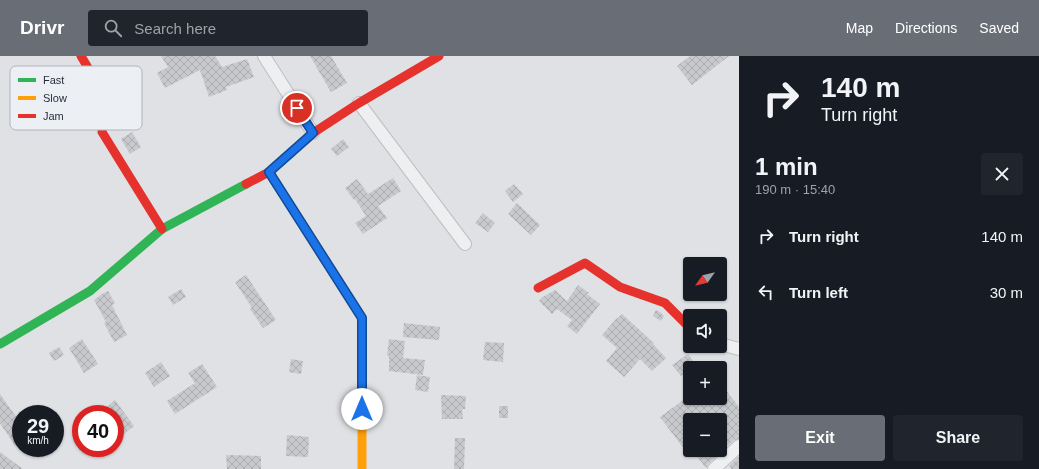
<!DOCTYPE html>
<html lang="en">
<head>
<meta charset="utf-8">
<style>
  :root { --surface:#171b24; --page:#20242c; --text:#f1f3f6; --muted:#9ea1a6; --accent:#686d76 }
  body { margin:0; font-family:Helvetica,sans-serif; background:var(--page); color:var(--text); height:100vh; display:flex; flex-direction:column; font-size:15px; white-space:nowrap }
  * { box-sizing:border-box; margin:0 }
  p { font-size:13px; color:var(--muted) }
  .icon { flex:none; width:22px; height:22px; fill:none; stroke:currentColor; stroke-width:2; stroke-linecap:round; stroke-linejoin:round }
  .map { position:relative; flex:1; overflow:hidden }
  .sheet { display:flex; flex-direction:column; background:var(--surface); width:300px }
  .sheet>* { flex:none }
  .hud { background:#171b24; color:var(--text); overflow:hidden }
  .needle { width:26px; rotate:236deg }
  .fabs { position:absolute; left:683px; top:201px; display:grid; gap:8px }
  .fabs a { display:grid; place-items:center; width:44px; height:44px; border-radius:4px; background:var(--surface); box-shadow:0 1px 3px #0004; font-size:20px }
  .speed { position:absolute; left:12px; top:349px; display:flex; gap:8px; font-size:20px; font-weight:700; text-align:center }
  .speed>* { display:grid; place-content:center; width:52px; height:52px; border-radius:50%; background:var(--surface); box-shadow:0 1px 3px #0004; line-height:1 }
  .speed small { font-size:10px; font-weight:400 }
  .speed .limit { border:6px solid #d22; background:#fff; color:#111 }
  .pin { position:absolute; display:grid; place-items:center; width:34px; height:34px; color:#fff; margin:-17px; border:2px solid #fff; border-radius:50%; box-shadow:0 1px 4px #0007 }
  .me { position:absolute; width:44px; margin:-22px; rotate:0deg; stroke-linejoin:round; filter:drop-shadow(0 0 3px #0008) }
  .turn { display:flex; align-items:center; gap:14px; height:84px; padding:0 16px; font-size:18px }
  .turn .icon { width:52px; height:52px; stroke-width:2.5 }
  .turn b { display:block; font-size:28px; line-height:34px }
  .round { display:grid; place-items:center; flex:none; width:42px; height:42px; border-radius:4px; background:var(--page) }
  .head { display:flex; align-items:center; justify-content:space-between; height:68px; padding:0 16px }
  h1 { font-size:24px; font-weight:700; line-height:30px }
  .cta { display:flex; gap:8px; margin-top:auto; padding:8px 16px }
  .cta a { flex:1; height:46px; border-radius:4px; background:var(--accent); color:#fff; font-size:16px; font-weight:700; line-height:46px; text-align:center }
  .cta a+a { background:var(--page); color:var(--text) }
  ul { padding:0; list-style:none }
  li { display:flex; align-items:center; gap:12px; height:56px; padding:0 16px }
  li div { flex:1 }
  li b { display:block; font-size:15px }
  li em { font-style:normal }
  header { display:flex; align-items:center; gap:24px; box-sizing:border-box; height:56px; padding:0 20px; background:var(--accent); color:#fff }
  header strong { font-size:19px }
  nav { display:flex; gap:22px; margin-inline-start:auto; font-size:14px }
  .search { width:280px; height:36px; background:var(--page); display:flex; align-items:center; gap:10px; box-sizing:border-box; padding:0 14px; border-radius:4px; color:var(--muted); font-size:15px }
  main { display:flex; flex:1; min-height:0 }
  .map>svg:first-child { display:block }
  .building { fill:url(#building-cross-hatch) }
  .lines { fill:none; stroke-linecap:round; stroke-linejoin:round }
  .street-casing { stroke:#bdbfc2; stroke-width:14 }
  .street { stroke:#eeeff0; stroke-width:12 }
  .fast { stroke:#30b455; stroke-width:9 }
  .slow { stroke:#ff9f0a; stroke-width:9 }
  .jam { stroke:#e5322d; stroke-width:9 }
  .route-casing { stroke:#114b97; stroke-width:10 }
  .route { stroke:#1a73e8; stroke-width:7 }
  .key { fill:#eceff4; stroke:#b1b5bc; stroke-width:1 }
  .key-label { font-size:11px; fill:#282f3b }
</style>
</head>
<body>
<header>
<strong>Drivr</strong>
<div class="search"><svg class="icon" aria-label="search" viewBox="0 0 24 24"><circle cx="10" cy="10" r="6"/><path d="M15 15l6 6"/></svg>Search here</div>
<nav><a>Map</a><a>Directions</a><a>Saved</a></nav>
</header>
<main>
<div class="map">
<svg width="739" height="413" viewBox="0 0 739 413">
  <defs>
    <pattern id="building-cross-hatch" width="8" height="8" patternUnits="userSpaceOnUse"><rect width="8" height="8" fill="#c7c9cc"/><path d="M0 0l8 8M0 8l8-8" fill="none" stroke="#abadb0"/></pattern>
  </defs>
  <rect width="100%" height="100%" fill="#dfe1e4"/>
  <path class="building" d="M161,0H215L222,11L247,3L254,21L226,31L227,34L209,41L200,14L165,32L157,17L168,11Z
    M310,0H331L347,27L331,36Z
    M690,0H729L692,29L677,10Z
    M132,76L141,91L130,98L121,83Z
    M343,83L349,91L337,100L331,93Z
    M393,122L401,135L378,150L387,162L363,178L355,167L366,160L355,143L354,144L345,132L357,123L368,138Z
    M514,128L523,138L513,146L505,135Z
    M517,147L540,169L531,179L508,158Z
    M483,157L495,167L488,176L475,167Z
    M246,219L276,264L263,272L250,253L252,252L235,226Z
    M578,229L589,237L587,238L600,248L577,278L567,270L572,264L557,253L552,258L539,245L543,241L555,234L567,245Z
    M181,233L186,241L173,249L168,241Z
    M108,235L115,247L112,249L127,279L114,286L104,267L106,266L94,244L102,238Z
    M656,254L660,256L664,260L661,265L653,260Z
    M622,258L654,287L653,288L666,302L652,315L640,303L624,321L606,305L617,292L602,279L617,262H618Z
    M404,267L440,271L439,284L403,281Z
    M82,283L98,308L84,317L69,292Z
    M389,283L405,285L403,302L425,304L423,319L389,315V300L387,299Z
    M485,286L504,287L503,306L483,304Z
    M59,291L64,299L54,305L49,297Z
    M688,298L696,309L693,312H690V314L681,320L672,309Z
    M291,303L303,305L301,318L289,316Z
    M161,306L170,320L154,331L145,317Z
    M202,308L217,331L175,358L167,345L195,327L188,317Z
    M417,319L430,321L428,336L415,334Z
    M720,326L739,351V383L734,384L709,407L706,412L692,394H720V364H690V401L660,361L686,342H720Z
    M0,338L19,365L17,366L21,371V383L15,390L0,367Z
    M441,339L466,340L465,353H462L463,363H442Z
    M115,344L134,370L124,378L115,367V358H98Z
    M499,350H508V362H499Z
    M287,379L309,381L308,401L286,400Z
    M455,382H465L464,413H454Z
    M0,396L23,413H0Z
    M226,399L261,400V413H227Z
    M739,400V413H732L729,410Z"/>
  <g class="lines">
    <g class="street-casing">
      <path id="street" d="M264,0L313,77
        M359,47L465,188
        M720,288L739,293
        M714,413L739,390"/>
    </g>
    <use href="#street" class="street"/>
    <path class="fast" d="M0,288L90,235L162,173L246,128"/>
    <path class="slow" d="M269,116L362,262V413"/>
    <path class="jam" d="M81,0L110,49L104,62L102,76L162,173
      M246,128L269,116L313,77L359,47L439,0
      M538,232L585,207L620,231L665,247L690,272"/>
  </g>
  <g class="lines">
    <g class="route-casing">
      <path id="route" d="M297,52L313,77L269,116L362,262V353"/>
    </g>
    <use href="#route" class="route"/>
  </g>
  <rect x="10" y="10" width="132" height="64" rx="6" class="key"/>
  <rect x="18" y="22" width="18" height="4" fill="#30b455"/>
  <rect x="18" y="40" width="18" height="4" fill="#ff9f0a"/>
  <rect x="18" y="58" width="18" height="4" fill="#e5322d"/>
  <g class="key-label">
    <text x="43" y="28">Fast</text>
    <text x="43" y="46">Slow</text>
    <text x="43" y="64">Jam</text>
  </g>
</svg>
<div class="fabs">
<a><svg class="needle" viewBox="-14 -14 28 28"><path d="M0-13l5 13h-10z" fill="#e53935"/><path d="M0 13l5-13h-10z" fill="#9ea1a6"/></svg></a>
<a><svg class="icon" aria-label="sound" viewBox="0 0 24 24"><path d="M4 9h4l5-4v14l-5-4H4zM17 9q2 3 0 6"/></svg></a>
<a>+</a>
<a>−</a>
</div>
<div class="speed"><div>29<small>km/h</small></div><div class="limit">40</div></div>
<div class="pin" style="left:297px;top:52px;background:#d93025"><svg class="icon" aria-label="arrive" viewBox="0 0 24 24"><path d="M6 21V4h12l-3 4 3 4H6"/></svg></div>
<svg class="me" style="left:362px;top:353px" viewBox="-20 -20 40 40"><circle r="19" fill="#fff"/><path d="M0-13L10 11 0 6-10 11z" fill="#1a73e8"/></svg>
</div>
<section class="sheet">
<div class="hud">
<div class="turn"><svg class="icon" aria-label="right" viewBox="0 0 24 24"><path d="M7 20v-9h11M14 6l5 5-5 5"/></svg><div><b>140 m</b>Turn right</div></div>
</div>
<div class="head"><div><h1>1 min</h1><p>190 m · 15:40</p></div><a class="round"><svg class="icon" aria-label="close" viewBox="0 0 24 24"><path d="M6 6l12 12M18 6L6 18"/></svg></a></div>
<ul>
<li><svg class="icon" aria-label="right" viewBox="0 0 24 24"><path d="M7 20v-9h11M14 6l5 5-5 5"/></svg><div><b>Turn right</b></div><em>140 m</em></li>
<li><svg class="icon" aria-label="left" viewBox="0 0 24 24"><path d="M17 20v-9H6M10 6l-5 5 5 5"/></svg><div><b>Turn left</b></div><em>30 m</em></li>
</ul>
<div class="cta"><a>Exit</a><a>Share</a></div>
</section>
</main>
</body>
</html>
